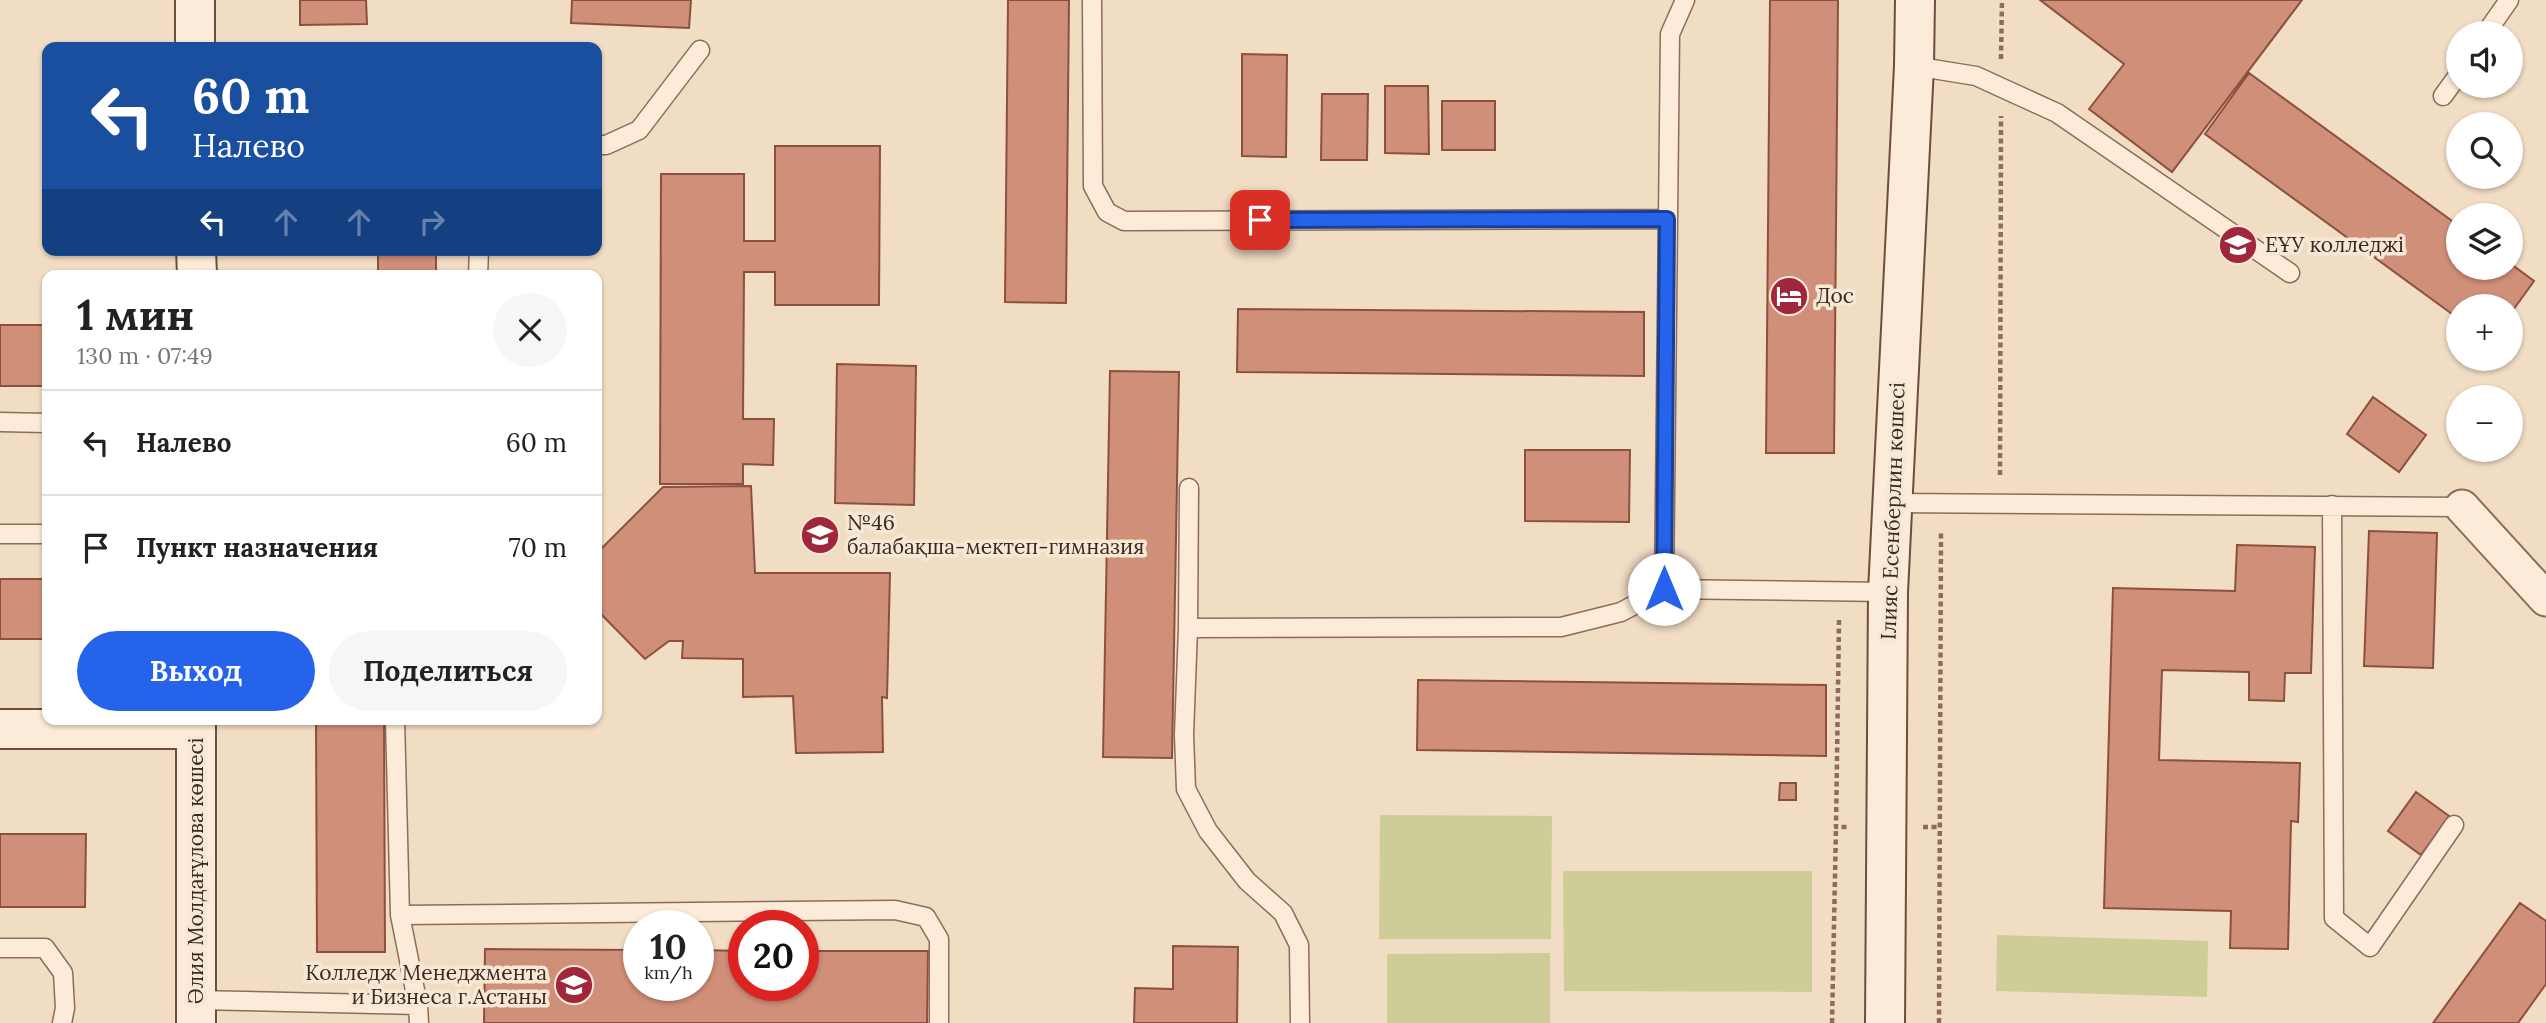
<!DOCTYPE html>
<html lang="ru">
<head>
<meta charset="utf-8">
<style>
  :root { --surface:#fff; --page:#f6f6f6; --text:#222; --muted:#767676; --line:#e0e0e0; --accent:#2563eb }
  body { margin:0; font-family:Lora,serif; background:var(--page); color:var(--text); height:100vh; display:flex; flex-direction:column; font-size:26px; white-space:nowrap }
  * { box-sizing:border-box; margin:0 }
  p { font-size:23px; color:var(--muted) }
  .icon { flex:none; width:38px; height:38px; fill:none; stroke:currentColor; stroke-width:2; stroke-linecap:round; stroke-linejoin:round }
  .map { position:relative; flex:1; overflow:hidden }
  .details { position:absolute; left:42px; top:270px; width:560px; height:455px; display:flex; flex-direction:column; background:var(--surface); border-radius:14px; box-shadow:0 2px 5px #0004 }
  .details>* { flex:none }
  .top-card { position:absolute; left:42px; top:42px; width:560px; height:214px; border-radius:14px; box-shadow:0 2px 5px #0004; background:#1a4fa0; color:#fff; overflow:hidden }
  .fabs { position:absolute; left:2446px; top:21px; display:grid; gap:14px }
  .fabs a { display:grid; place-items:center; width:77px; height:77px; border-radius:50%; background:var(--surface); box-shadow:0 2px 5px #0004; font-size:35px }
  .speed { position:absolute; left:623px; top:910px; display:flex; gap:14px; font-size:35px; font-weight:700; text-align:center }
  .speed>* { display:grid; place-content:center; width:91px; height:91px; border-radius:50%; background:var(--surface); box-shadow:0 2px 5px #0004; line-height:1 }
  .speed small { font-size:18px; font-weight:400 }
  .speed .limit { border:10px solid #d22; background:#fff; color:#111 }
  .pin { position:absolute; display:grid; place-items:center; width:60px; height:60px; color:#fff; margin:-30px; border-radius:14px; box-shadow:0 4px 10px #0006 }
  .me { position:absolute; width:77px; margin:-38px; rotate:0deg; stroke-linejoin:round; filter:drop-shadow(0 0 5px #0008) }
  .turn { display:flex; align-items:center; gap:24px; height:147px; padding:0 35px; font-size:32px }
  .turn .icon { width:91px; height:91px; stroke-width:2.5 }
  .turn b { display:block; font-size:49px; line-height:60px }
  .lanes { display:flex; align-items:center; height:66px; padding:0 35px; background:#0003; justify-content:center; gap:35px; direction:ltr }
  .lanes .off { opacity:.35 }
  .round { display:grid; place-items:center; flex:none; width:74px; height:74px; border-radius:37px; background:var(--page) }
  .overview { display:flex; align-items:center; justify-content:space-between; height:119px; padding:0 35px }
  h1 { font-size:42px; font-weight:800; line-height:52px }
  .action { display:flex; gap:14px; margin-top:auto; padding:14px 35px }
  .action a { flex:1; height:80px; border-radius:42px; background:var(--accent); color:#fff; font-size:28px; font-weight:800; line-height:80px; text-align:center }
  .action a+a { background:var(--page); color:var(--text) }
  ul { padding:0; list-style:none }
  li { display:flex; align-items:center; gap:21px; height:105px; padding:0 35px; border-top:2px solid var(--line) }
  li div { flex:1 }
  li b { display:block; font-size:26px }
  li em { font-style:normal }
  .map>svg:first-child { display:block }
  .green { fill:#cfcd97 }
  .building { fill:#d08f78; stroke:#8d503e; stroke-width:2 }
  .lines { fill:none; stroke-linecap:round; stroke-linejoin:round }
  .lane-casing { stroke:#8d6c59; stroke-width:21 }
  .street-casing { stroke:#8d6c59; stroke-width:37 }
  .secondary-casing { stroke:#6e4d3d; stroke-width:42 }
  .path { stroke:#8d6c59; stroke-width:4.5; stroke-dasharray:5 3.5; stroke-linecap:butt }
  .lane { stroke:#fbebd8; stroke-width:18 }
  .street { stroke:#fbebd8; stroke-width:33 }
  .secondary { stroke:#fbebd8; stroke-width:38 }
  .route-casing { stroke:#184099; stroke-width:18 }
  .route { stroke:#2563eb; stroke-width:12 }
  .labels { text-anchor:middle; stroke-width:7; stroke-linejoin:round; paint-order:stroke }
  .poi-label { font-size:21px; fill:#3c281e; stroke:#f7e8d5; text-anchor:start }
  .street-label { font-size:21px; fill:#3c281e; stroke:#f7e8d5 }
</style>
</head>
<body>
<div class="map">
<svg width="2546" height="1023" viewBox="0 0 2546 1023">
  <rect width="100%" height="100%" fill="#f1dcc4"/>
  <path class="green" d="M1380,815L1552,816L1551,939H1379Z
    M1563,871H1812V992L1564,991Z
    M1997,935L2208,941L2207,997L1996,991Z
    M1550,953V1023H1387V954Z"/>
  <path class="building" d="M300,0H366L367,24L300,25Z
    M572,0H691L689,28L571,23Z
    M1008,0H1069L1066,303L1005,302Z
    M1770,0H1838L1834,453H1766Z
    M2040,0H2302L2172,172L2089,109L2124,64Z
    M1242,54L1287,55L1286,157L1242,156Z
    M2249,73L2459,226V268H2511V264L2534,281L2511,313V306H2459V319L2205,134Z
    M1385,86H1428L1429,154L1385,153Z
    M1322,94H1368L1367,160H1321Z
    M1442,101H1495V150H1442Z
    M775,146H880L879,305H775V272H744L743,419H774L773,465L743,464V484H660L661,174H744V241H775Z
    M378,250H436V275H378Z
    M1238,309L1644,312V376L1237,372Z
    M0,325H47V386H0Z
    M837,364L916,366L914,505L835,503Z
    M1110,371L1179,372L1172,758L1103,757Z
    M2373,397L2426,435L2399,472L2347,434Z
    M1525,450H1630L1629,522L1525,521Z
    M751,486L755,573H890L887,698L882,697L883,752L796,753L793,696L743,697V659L682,658L683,641H669L645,659L597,610V553L663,487Z
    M2369,531L2437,533L2433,668L2364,666Z
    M2237,545L2315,547L2311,673H2285L2284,701L2249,700V672L2162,670L2159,760L2300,763L2298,822L2291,821L2288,949L2230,948L2231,911L2104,908L2113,588L2235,591Z
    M0,579H47V639H0Z
    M1418,680L1826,685V756L1417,750Z
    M316,719H384L385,952H317Z
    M1780,783H1796V800H1779Z
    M2416,792L2449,816L2421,855L2388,831Z
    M0,834H86L85,907H0Z
    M2520,903L2546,921V984L2518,1023H2433Z
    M1173,946L1238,947L1237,1023H1134L1135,988L1173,989Z
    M485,949L639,950V985H698V950L744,951V985H803V951H928L927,1023H484Z"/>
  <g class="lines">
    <g class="lane-casing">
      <path id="lane" d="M1092,0L1093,186L1107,212L1124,221L1667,219
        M2486,33L2509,0
        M1914,66L1976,76L2057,113L2290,273
        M2443,96L2459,74
        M597,145H606L639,130L700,50
        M478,275L479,250
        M0,422L47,423
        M1892,503L2462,507
        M2332,505L2334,918L2370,947L2454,825
        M0,534H47
        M1664,589L1670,34L1685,0
        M1188,628L1189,488
        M400,915L895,910L926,917L939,939V1023
        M0,948H45L63,973L65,1008L62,1023
        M196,1000L418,1005L400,915L395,719
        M418,1005L419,1023
        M1300,1023L1299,945L1283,913L1247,881L1208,831L1186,789L1184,735L1188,628L1561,627L1621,612L1664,589L1888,592"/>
    </g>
    <g class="street-casing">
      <path id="street" d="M2462,507L2546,599"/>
    </g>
    <g class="secondary-casing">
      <path id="secondary" d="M195,47V0
        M196,250L197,275
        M196,719V1023
        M0,729H196
        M1885,1023L1888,592L1914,66L1915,0"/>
    </g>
    <path class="path" d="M2001,59L2002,0
      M2000,475L2001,116
      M1839,620L1836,827H1848
      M1923,827H1940
      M1832,1023L1836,827
      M1939,1023L1941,532"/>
    <use href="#lane" class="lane"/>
    <use href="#street" class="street"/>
    <use href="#secondary" class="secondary"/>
  </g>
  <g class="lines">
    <g class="route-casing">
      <path id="route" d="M1260,220L1667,219L1664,589"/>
    </g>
    <use href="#route" class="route"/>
  </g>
  <defs>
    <g id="university-disc" transform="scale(2.0125)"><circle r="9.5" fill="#9f263b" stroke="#f7e8d5"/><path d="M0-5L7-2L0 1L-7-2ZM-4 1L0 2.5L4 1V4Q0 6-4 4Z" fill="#fff"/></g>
    <g id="hotel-disc" transform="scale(2.0125)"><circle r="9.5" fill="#9f263b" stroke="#f7e8d5"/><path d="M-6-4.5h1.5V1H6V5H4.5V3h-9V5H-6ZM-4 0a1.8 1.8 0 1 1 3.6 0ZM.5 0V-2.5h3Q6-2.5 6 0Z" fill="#fff"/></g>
    <g id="school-disc" transform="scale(2.0125)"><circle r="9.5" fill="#9f263b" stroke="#f7e8d5"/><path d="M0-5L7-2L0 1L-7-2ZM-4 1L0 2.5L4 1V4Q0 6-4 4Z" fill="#fff"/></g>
  </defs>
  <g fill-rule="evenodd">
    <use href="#university-disc" x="2238" y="245"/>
    <use href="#hotel-disc" x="1789" y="296"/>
    <use href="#school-disc" x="820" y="535"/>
    <use href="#school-disc" x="574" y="985"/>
  </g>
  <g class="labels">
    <g class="poi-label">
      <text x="2265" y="252">ЕҰУ колледжі</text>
      <text x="1816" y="303">Дос</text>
      <text x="847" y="530">№46<tspan x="847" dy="24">балабақша-мектеп-гимназия</tspan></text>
      <text x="547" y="980" text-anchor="end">Колледж Менеджмента<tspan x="547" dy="24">и Бизнеса г.Астаны</tspan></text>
    </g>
    <g class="street-label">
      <text transform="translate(1893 511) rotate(-88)" y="7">Ілияс Есенберлин көшесі</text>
      <text transform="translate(196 871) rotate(-90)" y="7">Әлия Молдағұлова көшесі</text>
    </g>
  </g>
</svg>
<div class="fabs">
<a><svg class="icon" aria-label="sound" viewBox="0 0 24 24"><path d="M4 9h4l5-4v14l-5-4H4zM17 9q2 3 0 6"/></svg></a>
<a><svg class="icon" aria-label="search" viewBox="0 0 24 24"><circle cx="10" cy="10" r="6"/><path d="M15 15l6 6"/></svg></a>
<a><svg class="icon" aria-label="layers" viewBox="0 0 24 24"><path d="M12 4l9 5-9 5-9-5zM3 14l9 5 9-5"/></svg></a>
<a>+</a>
<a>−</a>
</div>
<div class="speed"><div>10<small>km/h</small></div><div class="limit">20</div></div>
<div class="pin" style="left:1260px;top:220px;background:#d93025"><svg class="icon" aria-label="arrive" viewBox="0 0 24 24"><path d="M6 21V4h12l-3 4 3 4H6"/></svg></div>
<svg class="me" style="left:1664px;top:589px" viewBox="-20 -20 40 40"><circle r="19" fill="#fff"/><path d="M0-13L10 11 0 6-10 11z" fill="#2563eb"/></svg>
<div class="top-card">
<div class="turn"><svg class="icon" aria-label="left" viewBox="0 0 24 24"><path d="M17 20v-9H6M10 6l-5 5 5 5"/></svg><div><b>60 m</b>Налево</div></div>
<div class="lanes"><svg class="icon" aria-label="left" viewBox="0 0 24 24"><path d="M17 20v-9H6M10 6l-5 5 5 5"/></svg><svg class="icon off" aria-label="ahead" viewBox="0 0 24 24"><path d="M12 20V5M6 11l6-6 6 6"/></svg><svg class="icon off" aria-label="ahead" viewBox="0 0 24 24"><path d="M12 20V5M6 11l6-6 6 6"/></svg><svg class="icon off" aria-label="right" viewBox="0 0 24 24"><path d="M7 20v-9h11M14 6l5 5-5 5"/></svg></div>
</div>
<section class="details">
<div class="overview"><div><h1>1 мин</h1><p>130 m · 07:49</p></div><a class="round"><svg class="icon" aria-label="close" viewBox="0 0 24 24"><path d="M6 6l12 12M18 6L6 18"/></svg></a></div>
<ul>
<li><svg class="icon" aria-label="left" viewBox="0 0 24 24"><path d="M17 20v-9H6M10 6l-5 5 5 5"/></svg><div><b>Налево</b></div><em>60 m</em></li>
<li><svg class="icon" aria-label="arrive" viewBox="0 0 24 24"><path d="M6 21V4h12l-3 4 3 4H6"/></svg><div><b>Пункт назначения</b></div><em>70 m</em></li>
</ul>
<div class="action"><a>Выход</a><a>Поделиться</a></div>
</section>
</div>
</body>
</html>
